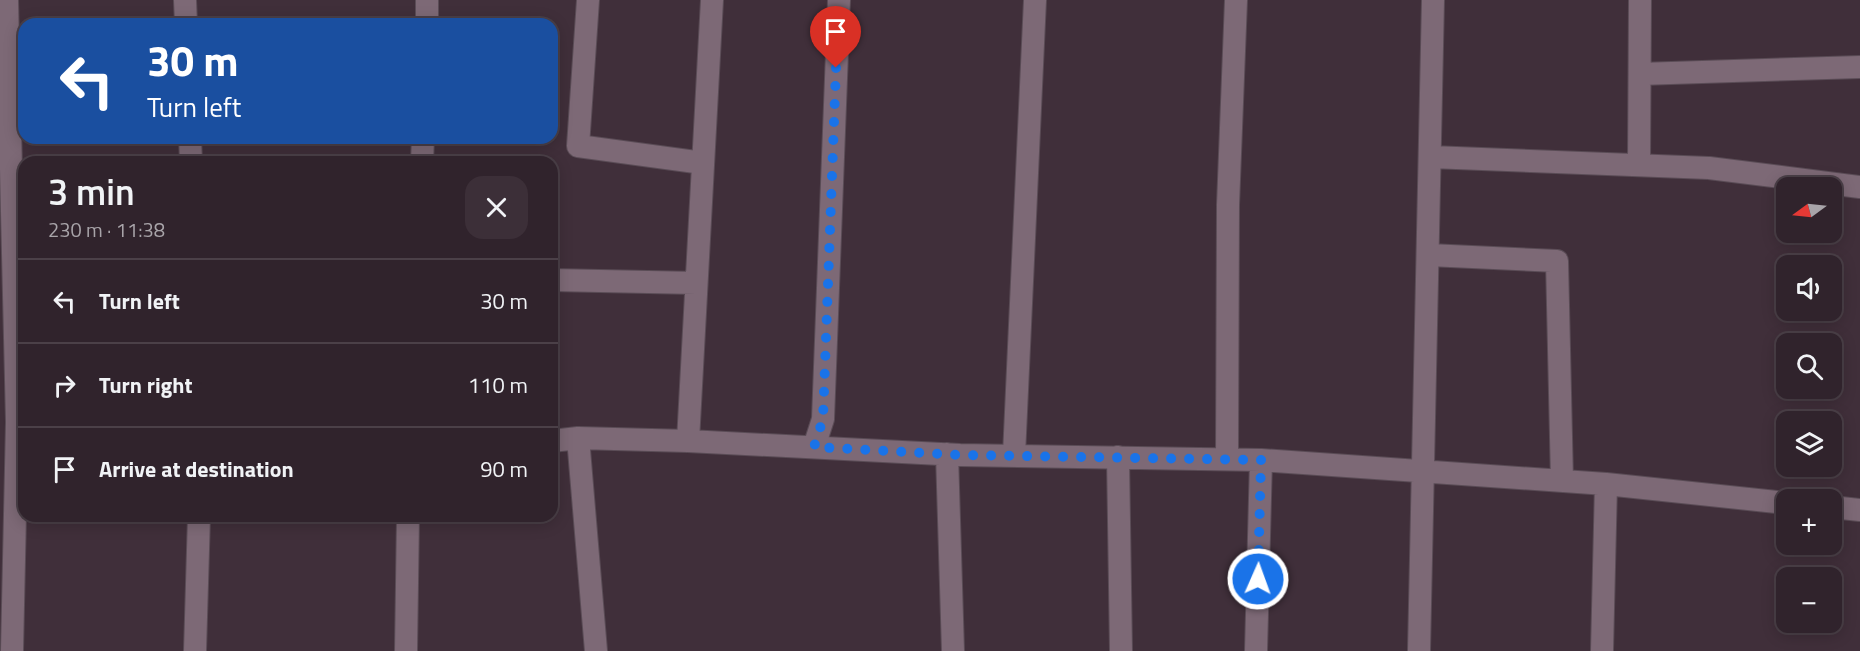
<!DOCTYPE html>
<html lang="en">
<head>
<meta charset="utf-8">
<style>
  :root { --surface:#30232c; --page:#3c2f38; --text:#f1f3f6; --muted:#a8a4a9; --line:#4b4048 }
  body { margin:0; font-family:"Titillium Web",sans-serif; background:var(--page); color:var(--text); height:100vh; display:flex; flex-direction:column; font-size:22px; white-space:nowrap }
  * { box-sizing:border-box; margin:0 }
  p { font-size:20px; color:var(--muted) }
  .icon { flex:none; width:33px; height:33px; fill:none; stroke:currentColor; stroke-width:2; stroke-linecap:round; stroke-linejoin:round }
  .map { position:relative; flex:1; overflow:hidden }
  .panel { position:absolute; left:18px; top:156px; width:540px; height:366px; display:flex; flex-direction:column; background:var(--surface); border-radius:18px; box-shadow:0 3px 15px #0003,0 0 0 2px var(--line) }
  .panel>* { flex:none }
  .hud { position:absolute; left:18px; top:18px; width:540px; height:126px; border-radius:18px; box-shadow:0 3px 15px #0003,0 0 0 2px var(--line); background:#1a4fa0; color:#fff; overflow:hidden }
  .needle { width:39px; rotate:255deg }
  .controls { position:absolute; left:1776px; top:177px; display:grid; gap:12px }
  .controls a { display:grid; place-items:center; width:66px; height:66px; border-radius:12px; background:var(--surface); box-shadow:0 3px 15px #0003,0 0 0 2px var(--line); font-size:30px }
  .pin { position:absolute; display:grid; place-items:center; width:51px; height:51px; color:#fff; margin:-62px -26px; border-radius:50% 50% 50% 0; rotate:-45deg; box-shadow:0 0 6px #0007 }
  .pin .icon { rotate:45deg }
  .me { position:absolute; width:66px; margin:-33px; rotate:2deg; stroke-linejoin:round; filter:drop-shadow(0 0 4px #0008) }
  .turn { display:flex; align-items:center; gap:21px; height:126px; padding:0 30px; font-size:27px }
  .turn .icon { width:78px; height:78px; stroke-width:2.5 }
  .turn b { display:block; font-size:42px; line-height:51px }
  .round { display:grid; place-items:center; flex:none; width:63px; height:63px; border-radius:18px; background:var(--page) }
  .summary { display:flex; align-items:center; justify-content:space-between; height:102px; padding:0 30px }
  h1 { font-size:36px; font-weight:600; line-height:45px }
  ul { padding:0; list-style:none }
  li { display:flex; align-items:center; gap:18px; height:84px; padding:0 30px; border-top:2px solid var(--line) }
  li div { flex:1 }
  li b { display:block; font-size:22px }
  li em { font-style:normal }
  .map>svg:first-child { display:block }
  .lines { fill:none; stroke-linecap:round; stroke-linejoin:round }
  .minor-casing { stroke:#5a4c56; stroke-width:24 }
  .minor { stroke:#7d6976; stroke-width:22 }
  .route { stroke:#1a73e8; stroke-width:10; stroke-dasharray:0 18 }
</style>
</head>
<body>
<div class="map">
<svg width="1860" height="651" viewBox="0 0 1860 651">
  <rect width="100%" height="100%" fill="#402f3a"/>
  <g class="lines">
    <g class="minor-casing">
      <path id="minor" d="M7,0L17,422H24
        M185,0L186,24
        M588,0L578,146L703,163
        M427,24V0
        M1640,74L1860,67
        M190,138L191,162
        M1431,157L1709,168L1860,187
        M422,162L423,138
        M1639,165L1640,0
        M1429,255L1557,261L1562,481
        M552,280L696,283
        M578,438L596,651
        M552,441L578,438L688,441L960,455L1261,460L1606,484L1786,503
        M688,441L712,0
        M814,447L823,419L839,0
        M947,454L953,651
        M1014,455L1035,0
        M1118,457L1121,651
        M1227,459L1228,205L1236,0
        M1832,507L1860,510
        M12,651L17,422
        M195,651L199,516
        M406,651L408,516
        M1256,651L1261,460
        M1419,651L1433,0
        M1602,651L1606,484"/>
    </g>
    <use href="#minor" class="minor"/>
  </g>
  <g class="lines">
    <path class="route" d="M836,68L823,419L814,447L960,455L1261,460L1258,579"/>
  </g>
</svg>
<div class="controls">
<a><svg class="needle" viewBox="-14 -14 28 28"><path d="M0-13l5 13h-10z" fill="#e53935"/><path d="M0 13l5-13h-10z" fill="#a8a4a9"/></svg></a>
<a><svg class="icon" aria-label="sound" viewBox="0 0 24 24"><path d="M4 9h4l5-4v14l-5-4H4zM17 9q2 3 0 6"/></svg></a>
<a><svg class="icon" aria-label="search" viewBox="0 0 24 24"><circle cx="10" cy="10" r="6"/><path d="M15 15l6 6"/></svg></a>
<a><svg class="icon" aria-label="layers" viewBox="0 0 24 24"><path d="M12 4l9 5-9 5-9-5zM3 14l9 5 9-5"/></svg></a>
<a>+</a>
<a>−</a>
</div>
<div class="pin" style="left:836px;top:68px;background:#d93025"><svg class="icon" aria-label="arrive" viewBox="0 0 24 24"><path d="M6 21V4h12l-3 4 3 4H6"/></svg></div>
<svg class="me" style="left:1258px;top:579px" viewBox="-20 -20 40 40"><circle r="17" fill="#1a73e8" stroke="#fff" stroke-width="3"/><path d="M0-11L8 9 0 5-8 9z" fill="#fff"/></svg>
<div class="hud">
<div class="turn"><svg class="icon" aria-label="left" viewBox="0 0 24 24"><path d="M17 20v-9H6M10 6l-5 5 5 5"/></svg><div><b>30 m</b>Turn left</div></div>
</div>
<section class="panel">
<div class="summary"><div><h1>3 min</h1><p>230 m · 11:38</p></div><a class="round"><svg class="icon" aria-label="close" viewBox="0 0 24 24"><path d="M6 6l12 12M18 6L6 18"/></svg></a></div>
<ul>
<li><svg class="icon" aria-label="left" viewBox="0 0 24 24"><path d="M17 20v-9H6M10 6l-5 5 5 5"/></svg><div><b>Turn left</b></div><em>30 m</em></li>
<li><svg class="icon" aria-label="right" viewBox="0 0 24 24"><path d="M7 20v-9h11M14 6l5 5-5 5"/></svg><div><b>Turn right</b></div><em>110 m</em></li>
<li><svg class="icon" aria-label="arrive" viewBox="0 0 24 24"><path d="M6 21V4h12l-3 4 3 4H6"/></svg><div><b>Arrive at destination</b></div><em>90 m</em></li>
</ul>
</section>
</div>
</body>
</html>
